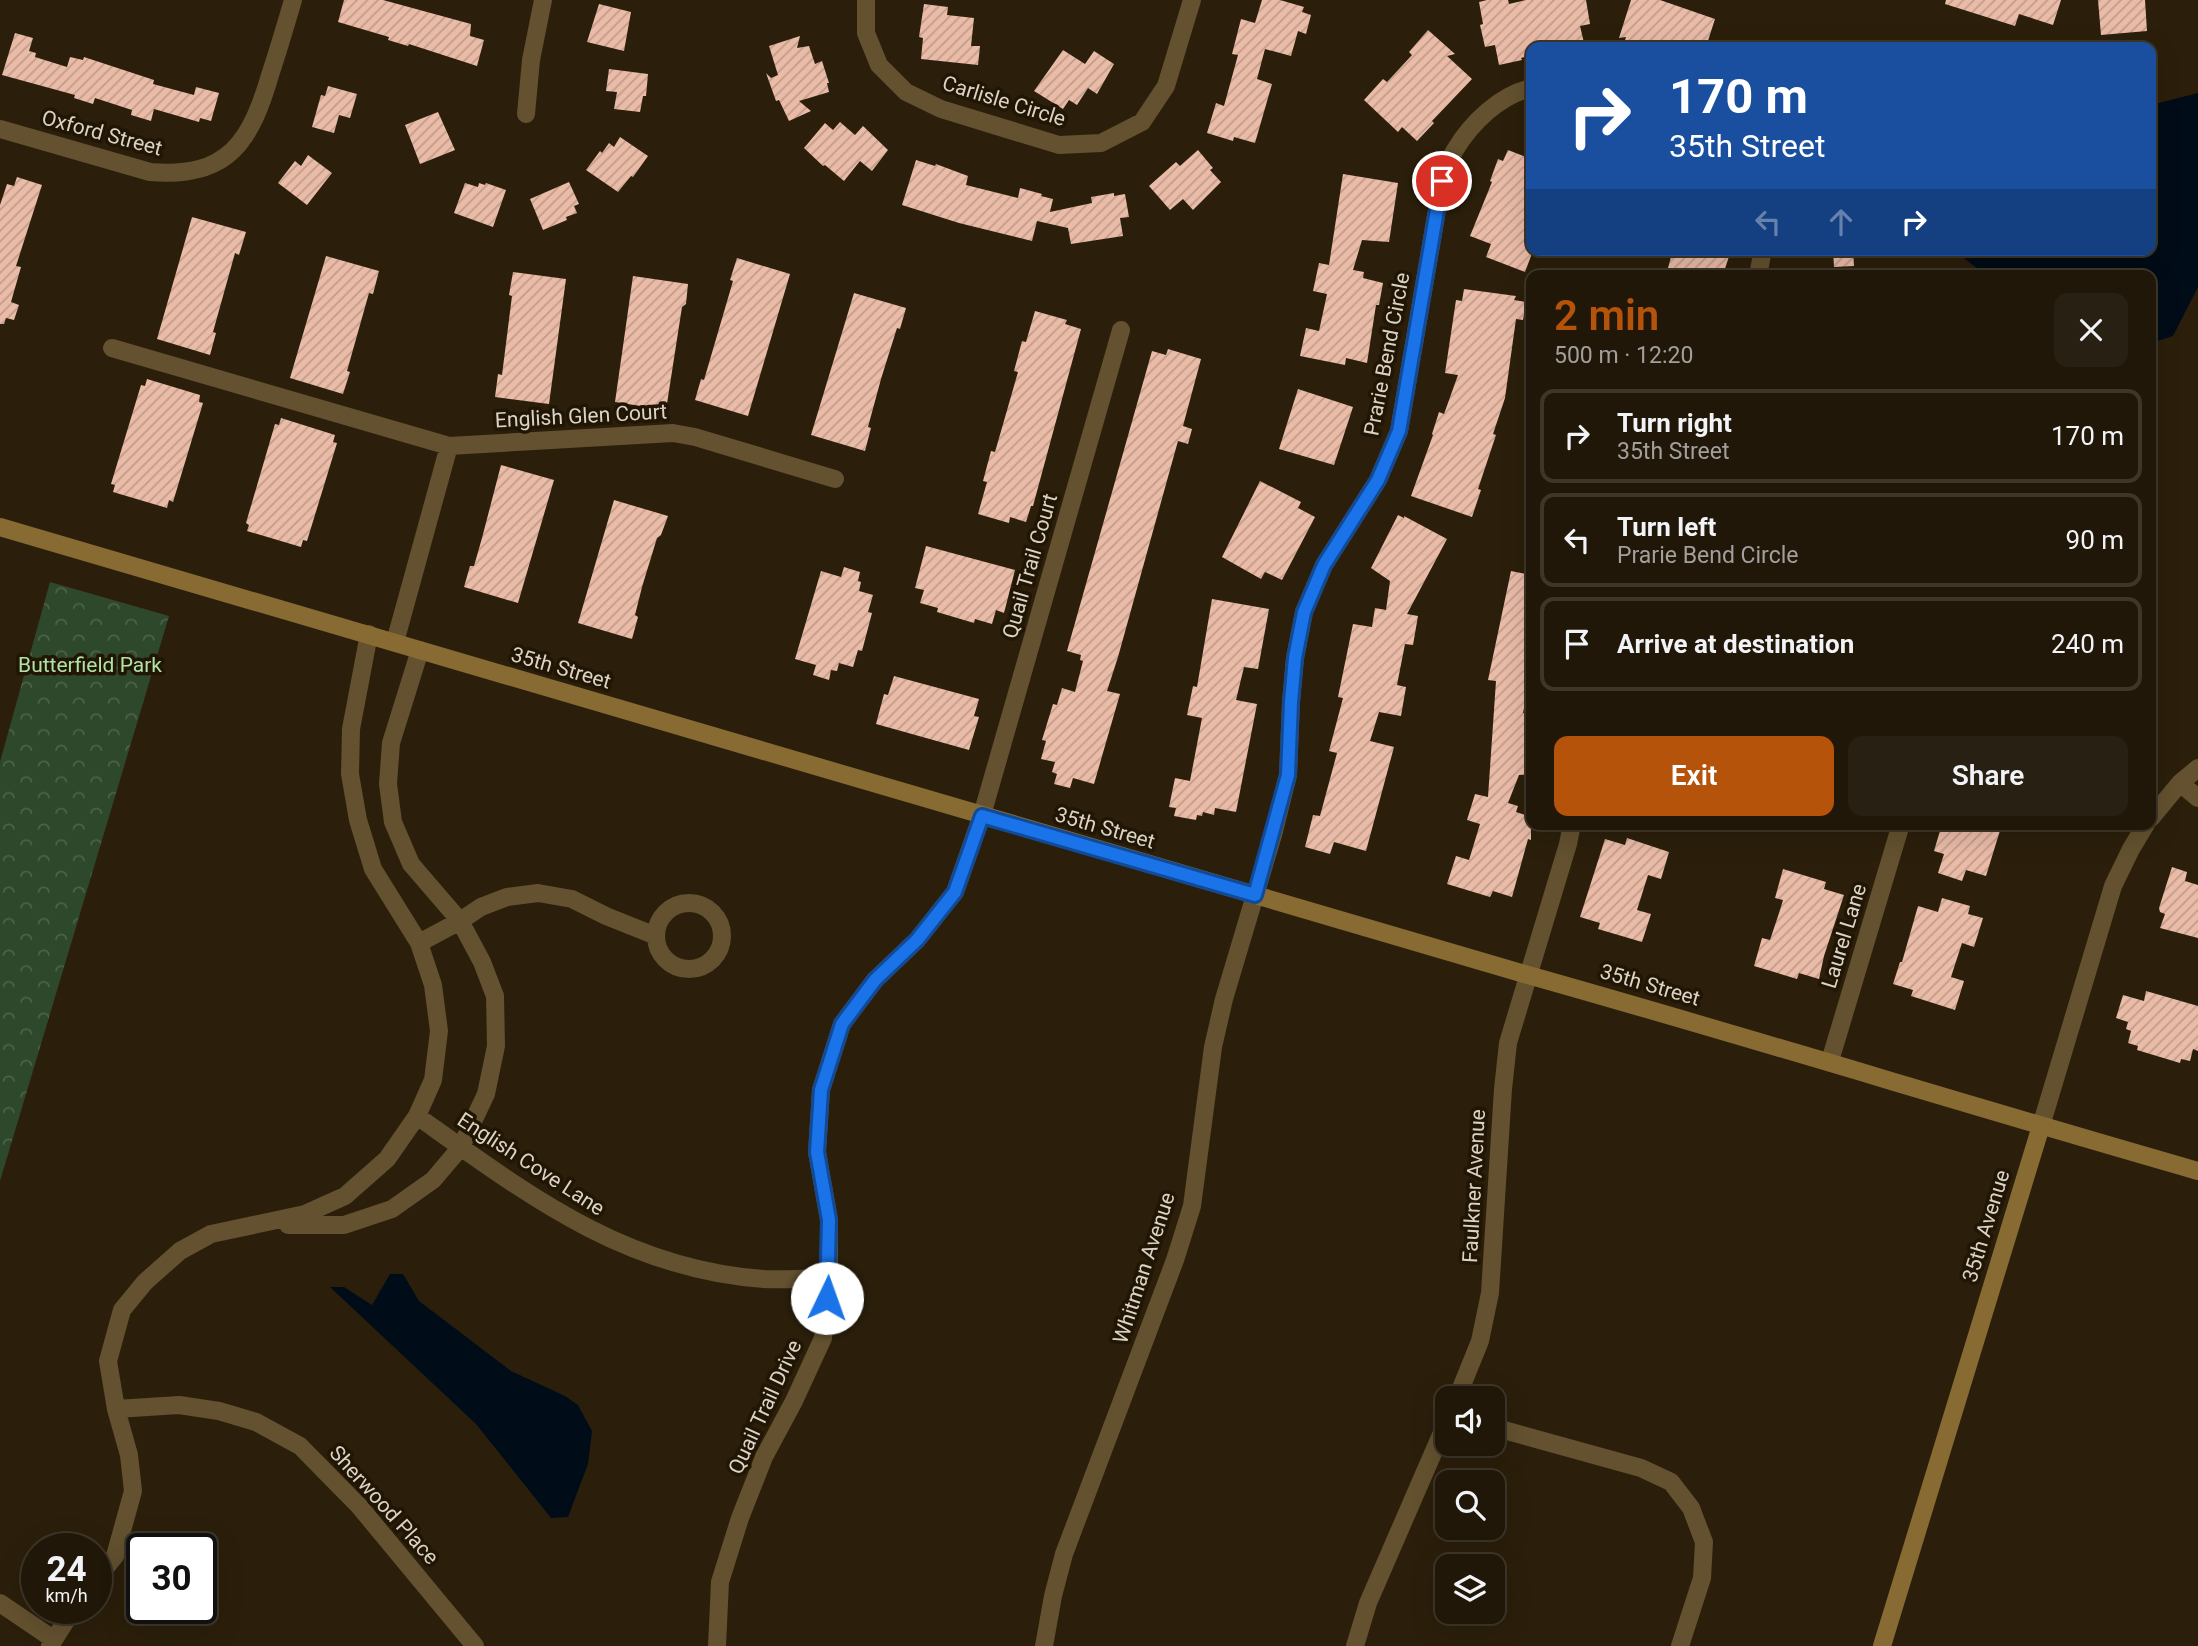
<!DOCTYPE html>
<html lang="en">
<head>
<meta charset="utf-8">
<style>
  :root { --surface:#201708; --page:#282012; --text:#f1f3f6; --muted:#a29f9c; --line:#3d3629; --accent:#b45309 }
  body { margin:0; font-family:Roboto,sans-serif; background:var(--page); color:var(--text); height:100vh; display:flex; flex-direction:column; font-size:26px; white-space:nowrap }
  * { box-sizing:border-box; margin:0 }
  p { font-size:23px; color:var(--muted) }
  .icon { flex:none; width:38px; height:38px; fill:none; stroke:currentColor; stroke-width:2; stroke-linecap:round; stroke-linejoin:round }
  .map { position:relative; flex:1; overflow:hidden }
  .sheet { position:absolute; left:1526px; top:270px; width:630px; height:560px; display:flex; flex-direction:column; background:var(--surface); border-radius:14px; box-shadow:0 7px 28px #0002,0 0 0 2px var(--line) }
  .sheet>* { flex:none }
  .top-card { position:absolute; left:1526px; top:42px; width:630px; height:214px; border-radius:14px; box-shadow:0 7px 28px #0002,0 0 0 2px var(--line); background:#1a4fa0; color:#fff; overflow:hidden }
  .controls { position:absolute; left:1435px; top:1386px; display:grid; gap:14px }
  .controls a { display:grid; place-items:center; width:70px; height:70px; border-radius:14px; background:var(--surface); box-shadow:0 7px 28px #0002,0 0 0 2px var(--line); font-size:35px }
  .speed { position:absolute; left:21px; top:1533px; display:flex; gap:14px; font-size:35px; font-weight:700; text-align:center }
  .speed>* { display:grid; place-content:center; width:91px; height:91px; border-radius:50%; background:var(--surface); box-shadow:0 7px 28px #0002,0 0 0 2px var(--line); line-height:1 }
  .speed small { font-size:18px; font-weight:400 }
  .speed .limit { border:4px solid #111; border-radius:10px; background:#fff; color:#111 }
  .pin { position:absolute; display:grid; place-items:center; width:60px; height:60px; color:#fff; margin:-30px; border:4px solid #fff; border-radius:50%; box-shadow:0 2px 7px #0007 }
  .me { position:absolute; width:77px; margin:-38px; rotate:3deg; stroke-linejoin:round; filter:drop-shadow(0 0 5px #0008) }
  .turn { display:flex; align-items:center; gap:24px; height:147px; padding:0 28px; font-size:32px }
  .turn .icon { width:91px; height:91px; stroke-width:2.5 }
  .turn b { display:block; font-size:49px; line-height:60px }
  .lanes { display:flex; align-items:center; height:66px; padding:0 28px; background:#0003; justify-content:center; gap:35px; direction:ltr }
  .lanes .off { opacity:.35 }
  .round { display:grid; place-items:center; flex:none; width:74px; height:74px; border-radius:14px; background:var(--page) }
  .headline { display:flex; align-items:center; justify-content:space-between; height:119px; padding:0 28px }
  h1 { font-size:42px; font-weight:600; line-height:52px; color:var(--accent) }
  .action { display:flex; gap:14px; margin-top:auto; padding:14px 28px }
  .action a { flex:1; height:80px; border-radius:14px; background:var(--accent); color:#fff; font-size:28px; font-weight:600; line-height:80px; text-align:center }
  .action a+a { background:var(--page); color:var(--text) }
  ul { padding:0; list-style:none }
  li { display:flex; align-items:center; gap:21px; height:94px; margin:0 14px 10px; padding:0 14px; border:4px solid var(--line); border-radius:14px }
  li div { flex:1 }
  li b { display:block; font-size:26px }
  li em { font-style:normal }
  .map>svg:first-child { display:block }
  .park { fill:url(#park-crowns) }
  .water { fill:#000c18 }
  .building { fill:url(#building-hatch) }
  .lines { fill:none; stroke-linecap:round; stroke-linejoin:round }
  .street { stroke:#63512f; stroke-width:18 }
  .secondary { stroke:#886b33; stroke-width:18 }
  .route-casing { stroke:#114b97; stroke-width:18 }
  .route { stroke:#1a73e8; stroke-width:12 }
  .labels { text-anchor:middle; stroke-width:7; stroke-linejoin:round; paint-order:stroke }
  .street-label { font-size:21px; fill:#dbd3c7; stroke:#211603 }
  .park-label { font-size:21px; fill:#b0e1aa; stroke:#211603 }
</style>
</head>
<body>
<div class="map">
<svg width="2198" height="1646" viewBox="0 0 2198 1646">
  <defs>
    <pattern id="park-crowns" width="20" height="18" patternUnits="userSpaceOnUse" patternTransform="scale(1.75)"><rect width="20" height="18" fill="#2e482c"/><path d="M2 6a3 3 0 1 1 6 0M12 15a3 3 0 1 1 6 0" fill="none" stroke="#4c6249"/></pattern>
    <pattern id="building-hatch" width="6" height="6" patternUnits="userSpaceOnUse" patternTransform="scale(1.75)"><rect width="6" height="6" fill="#eabba7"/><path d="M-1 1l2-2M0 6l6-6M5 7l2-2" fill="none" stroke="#c09c8c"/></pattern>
  </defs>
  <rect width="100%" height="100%" fill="#2b1f0b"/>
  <path class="park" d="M50,582L169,616L0,1181V762Z"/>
  <path class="water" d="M2198,93V287L2173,336L2151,343V275H1986L1961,256L1962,250H2151V105Z
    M390,1274H403L419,1301L511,1371L565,1396L578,1405L592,1431L588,1464L568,1517L551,1518L476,1424L330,1287H344L372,1305Z"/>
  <path class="building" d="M344,0H383L471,24L470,36L484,40L477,66L409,44L408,46L388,40L389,37L338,22Z
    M1262,0H1280L1304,7L1302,12L1311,15L1306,34L1298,31L1291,56L1265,49L1257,79L1272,84L1255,143L1234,137L1233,141L1207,133L1216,103L1224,106L1238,55L1232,54L1241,19L1255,23Z
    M1487,0H1508L1509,4L1526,0H1586L1590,24L1580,26L1585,47H1531V55L1521,58L1522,60L1499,65L1495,45L1485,47L1480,25L1483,24L1479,2Z
    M1631,0H1660L1715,19L1706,47H1623L1626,37L1619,38Z
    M1946,0H2061L2053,25L2019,14L2015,26L1945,4Z
    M2098,0H2145L2147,31L2101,35Z
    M599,4L631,12L624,51L587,42Z
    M924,4L948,7L947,15L974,18L971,46H980L978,65L921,59L923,38L919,37Z
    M1428,30L1455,54L1447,56L1472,79L1432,121L1434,123L1417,141L1402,127L1398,132L1364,100L1383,79L1387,82L1412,55L1409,52Z
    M15,33L33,38L29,51L36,53L35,57L67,67L70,57L83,60L84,57L154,80L153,84L194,95L196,87L219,93L211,121L200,118L199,122L154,109L151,121L131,115L132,110L95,98L93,104L74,98L75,95L2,75Z
    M800,36L797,48L809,46L815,64L822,61L829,83H827L829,92L799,101L811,111L789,121L779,100L776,101L766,73L771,78L778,75L769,46Z
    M1063,50L1085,64L1094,51L1114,64L1097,94L1088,88L1077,105L1069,100L1063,109L1034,91Z
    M609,69L648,74L646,96H643L640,112L614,109L617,92L606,91Z
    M328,86L357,94L350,118L339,115L334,133L312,127L321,95L325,96Z
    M438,112L455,150L420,164L405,125Z
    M840,122L855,135L863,126L888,150L872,171L860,161L844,181L825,165L823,166L804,148L825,123L833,130Z
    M620,137L648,156L633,177L631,176L618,192L586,170L600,151L602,153L609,143L614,147Z
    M1198,150L1213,168L1210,170L1221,182L1193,210L1183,199L1170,210L1149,186L1176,162L1180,166Z
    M1508,150L1531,159V220L1526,233L1531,235V256L1525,272L1486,257L1491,244L1470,236L1492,182L1490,181L1498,159L1503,161Z
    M308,155L332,173L307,205L278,183L295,161L301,166Z
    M916,160L935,166L936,164L968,176L966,185L1018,198L1020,188L1042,194L1041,196L1053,199L1050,212L1092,203L1091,197L1114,193V196L1125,194L1129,217L1120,218L1123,236L1071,244L1068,228L1037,221L1032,241L959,223L902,205Z
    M1343,174L1398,183L1389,242L1362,240L1353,270L1364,272L1363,278L1383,283L1379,305H1376L1367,363L1346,358L1345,365L1300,356L1306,328L1319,331L1327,294L1313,291L1319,263L1329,265Z
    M17,177L42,185L16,266L21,267L11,302L19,305L14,320L6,318L4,324H0V205L7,184L14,186Z
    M569,182L579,204L574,206L577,213L566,217L567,220L543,230L530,199Z
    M465,183L478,187L479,183L485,185L486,183L506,190L493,227L454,213Z
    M192,217L246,232L239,255L235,253L213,332L216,333L210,355L157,339Z
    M1673,250H1731L1723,275L1711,271L1710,275H1666Z
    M1833,250H1853L1854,266L1834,267Z
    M326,256L379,271L373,294L369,293L347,371L350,372L343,394L290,378Z
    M737,258L790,274L748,416L695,400L701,379L704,380L733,281L730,280Z
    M513,272L566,279L549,404L495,397L498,374L502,375L512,296L509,295Z
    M633,276L688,284L686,304L682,307L666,410L615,402Z
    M1464,289L1516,296L1514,300L1526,302L1523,320L1516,319L1505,398L1493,434L1496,435L1478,489L1481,490L1472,517L1411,496L1433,435L1432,434L1439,412L1444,414L1458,375L1445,373L1456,300L1462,301Z
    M854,293L906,308L900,329L897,328L881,379L868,427L871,428L865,451L811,435Z
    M1035,311L1067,320L1065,324L1081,329L1033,506H1031L1026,522L1010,517L1009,523L978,514L987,482L983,481L991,451L995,452L1018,372L1014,371L1022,341L1026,342Z
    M1168,349L1201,359L1183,426L1192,429L1188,444L1178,441L1118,657L1107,691L1120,694L1094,784L1073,778L1070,788L1054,784L1057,774L1052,772L1055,762L1041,759L1046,741L1042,740L1053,704L1057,705L1062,688L1075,692L1083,661L1080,660L1081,655L1067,651L1152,351L1166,355Z
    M147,379L200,395L199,402L203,403L173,502L169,500L167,508L113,492L115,485L111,484L141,385L145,386Z
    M1298,389L1353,407L1334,465L1279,449Z
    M281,418L335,435L333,442L337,443L307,541L303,540L301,547L247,531L249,525L246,523L275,424L279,425Z
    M501,465L554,480L518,603L464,587L470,566H474L482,538Z
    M1260,481L1301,502L1298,508L1315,517L1282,580L1265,572L1261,579L1222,557Z
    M614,500L668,516L661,535L657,538L642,587L635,615L638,617L632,639L578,623Z
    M1398,515L1404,518V516L1447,539L1407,614L1418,616L1413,645L1405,644L1397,685L1406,687L1401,716L1379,712L1370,741L1394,747L1366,851L1334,842L1330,854L1305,847L1313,815L1320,816L1337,753L1329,751L1343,698L1338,697L1353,624L1372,627L1375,608L1386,610L1390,581L1371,568Z
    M926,546L1015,570L1004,613L996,610L992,624L975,619L974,623L937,612L938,608L920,603L924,590L915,588Z
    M844,567L860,572L858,581L861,582L859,591L873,595L868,612L872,613L862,651L858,650L853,667L839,663L837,671L831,670L829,680L813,675L816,665L795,659L821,571L841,577Z
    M1511,571L1531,575V674L1523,713H1531V774L1519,775L1508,803L1518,806L1516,812L1531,817V840L1528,839L1512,897L1493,891L1490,897L1447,884L1456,856L1469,860L1480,824L1467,820L1475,794L1488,797L1496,681L1488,680Z
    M1212,599L1269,609L1258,669L1244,667L1236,700L1257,704L1236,812L1215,808L1214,815L1203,812L1202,816L1197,815L1196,820L1174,816L1176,808L1169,807L1175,778L1190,781L1202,718L1187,715L1193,686L1197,687Z
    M894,676L979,699L974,716L979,717L969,750L876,724L884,694L888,695Z
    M1942,824H2002L1986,876L1966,870L1962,881L1938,873L1944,854L1934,851Z
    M1627,838L1669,852L1661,879L1648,875L1637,910L1651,914L1642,942L1598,929L1600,923L1580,917L1605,839L1625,845Z
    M2172,867L2187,872L2185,881L2198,885V938L2160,928L2165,914L2160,912L2159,908Z
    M1783,869L1826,882L1824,889L1844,895L1824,956L1819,979L1799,973L1797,979L1754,966L1762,938L1770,940L1780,910L1783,900L1775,898Z
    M1942,898L1970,906L1968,914L1983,918L1974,947L1962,943L1951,977L1964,981L1955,1010L1911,996L1913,990L1893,984L1900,962H1902L1918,906L1938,912Z
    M2146,991L2198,1006V1051L2193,1049L2190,1061L2181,1059L2180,1063L2137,1050L2138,1046L2128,1043L2131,1031L2126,1029L2128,1022L2116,1018L2123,995L2144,1001Z"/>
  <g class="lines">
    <path class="street" d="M866,0V33L879,65L906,92L941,109L1059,145L1101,143L1142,122L1166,86L1192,0
      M526,114L531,60L543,0
      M0,129L150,172C229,179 251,141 271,72C279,48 286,24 293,0
      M1758,275L1763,250
      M112,348L449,446L673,433L695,437L835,479
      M395,642L449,446
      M2180,783L2198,798
      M2151,818L2180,783L2198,768
      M656 936a33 33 0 1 1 66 0a33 33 0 1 1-66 0Z
      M419,943L460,921L481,907L507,897L538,893L572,899L606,916L656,936
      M1830,1061L1901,824
      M417,1116C527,1194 624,1269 764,1279C786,1280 807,1278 829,1278
      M2041,1126L2113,886L2131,849L2146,824
      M288,1225H344L392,1209L433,1180L461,1147L486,1094L496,1046L495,996L482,962L460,921L411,864L393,822L388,784L391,743L420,650
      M1457,1398L1480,1341L1490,1293L1503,1089L1508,1043L1568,844L1572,824
      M116,1409L179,1405L219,1411L256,1422L300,1446L359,1506L475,1646
      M1493,1427L1641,1468L1671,1482L1691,1508L1704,1542L1702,1578L1680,1646
      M96,1579L115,1556L133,1491L129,1455L116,1409L108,1361L122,1310L145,1282L180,1251L211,1234L305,1214L345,1196L387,1159L417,1116L433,1080L439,1031L433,985L419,943L373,869L358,820L350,774L351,729L369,634
      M0,1603L53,1639
      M50,1646L74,1608
      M717,1646L720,1582L740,1518L764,1457L794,1401L823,1338L829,1278V1220L817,1152L821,1090L842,1024L875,980L917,940L955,892L982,815L1121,330
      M1044,1646L1053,1596L1064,1554L1175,1260L1192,1206L1213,1047L1224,999L1273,835L1288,775L1291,702L1295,658L1304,612L1324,565L1378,480L1399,431L1442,181C1446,171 1449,159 1455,150C1471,123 1500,95 1531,88
      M1355,1646L1368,1603L1447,1421"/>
    <path class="secondary" d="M0,527L1528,975C1752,1038 1974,1107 2198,1171
      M1882,1646L2041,1126"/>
  </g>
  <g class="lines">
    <g class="route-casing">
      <path id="route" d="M827,1298L829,1220L817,1152L821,1090L842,1024L875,980L917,940L955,892L982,816L1255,895L1288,775L1291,702L1295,658L1304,612L1324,565L1378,480L1399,431L1442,181"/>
    </g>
    <use href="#route" class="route"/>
  </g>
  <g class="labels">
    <g class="street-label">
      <text transform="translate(1004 101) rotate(17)" y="7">Carlisle Circle</text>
      <text transform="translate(102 133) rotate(15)" y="7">Oxford Street</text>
      <text transform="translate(1387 354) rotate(-79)" y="7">Prarie Bend Circle</text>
      <text transform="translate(581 416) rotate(-3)" y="7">English Glen Court</text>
      <text transform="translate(1030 566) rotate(-74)" y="7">Quail Trail Court</text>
      <text transform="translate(561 668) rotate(16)" y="7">35th Street</text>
      <text transform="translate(1105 828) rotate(16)" y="7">35th Street</text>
      <text transform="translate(1844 936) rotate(-73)" y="7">Laurel Lane</text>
      <text transform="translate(1650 985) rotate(16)" y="7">35th Street</text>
      <text transform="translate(531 1164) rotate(33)" y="7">English Cove Lane</text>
      <text transform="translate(1474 1186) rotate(-87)" y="7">Faulkner Avenue</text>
      <text transform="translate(1986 1226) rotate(-73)" y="7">35th Avenue</text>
      <text transform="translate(1144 1268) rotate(-72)" y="7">Whitman Avenue</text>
      <text transform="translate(765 1407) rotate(-65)" y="7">Quail Trail Drive</text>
      <text transform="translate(384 1505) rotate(48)" y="7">Sherwood Place</text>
    </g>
    <g class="park-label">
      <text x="90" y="672">Butterfield Park</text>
    </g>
  </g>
</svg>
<div class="controls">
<a><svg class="icon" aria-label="sound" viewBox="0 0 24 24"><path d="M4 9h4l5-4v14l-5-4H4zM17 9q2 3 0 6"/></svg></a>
<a><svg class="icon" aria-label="search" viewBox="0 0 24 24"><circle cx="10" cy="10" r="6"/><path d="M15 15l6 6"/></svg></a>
<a><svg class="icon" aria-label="layers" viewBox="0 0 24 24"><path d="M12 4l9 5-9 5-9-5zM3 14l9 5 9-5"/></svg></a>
</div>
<div class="speed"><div>24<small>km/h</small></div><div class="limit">30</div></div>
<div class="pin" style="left:1442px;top:181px;background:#d93025"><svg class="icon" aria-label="arrive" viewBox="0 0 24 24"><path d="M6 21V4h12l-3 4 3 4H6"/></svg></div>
<svg class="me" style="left:827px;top:1298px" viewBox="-20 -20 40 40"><circle r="19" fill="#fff"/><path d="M0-13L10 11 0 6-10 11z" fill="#1a73e8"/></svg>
<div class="top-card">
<div class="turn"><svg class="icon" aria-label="right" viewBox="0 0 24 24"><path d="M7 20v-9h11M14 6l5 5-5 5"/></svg><div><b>170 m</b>35th Street</div></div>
<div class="lanes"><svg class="icon off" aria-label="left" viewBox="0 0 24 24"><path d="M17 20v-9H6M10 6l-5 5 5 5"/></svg><svg class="icon off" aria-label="ahead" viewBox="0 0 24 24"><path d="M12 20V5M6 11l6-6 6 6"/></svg><svg class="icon" aria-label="right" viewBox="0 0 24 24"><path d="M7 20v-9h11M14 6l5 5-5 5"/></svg></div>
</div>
<section class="sheet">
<div class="headline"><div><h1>2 min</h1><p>500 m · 12:20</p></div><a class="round"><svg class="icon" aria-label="close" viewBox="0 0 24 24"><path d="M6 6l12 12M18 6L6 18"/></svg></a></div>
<ul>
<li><svg class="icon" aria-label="right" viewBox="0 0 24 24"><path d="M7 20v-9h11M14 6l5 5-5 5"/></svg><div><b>Turn right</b><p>35th Street</p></div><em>170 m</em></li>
<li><svg class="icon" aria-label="left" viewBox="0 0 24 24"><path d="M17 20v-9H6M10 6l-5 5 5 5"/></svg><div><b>Turn left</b><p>Prarie Bend Circle</p></div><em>90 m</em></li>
<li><svg class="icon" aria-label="arrive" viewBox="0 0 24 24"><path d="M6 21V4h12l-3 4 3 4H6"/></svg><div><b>Arrive at destination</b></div><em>240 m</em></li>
</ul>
<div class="action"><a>Exit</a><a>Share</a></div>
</section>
</div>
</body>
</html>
